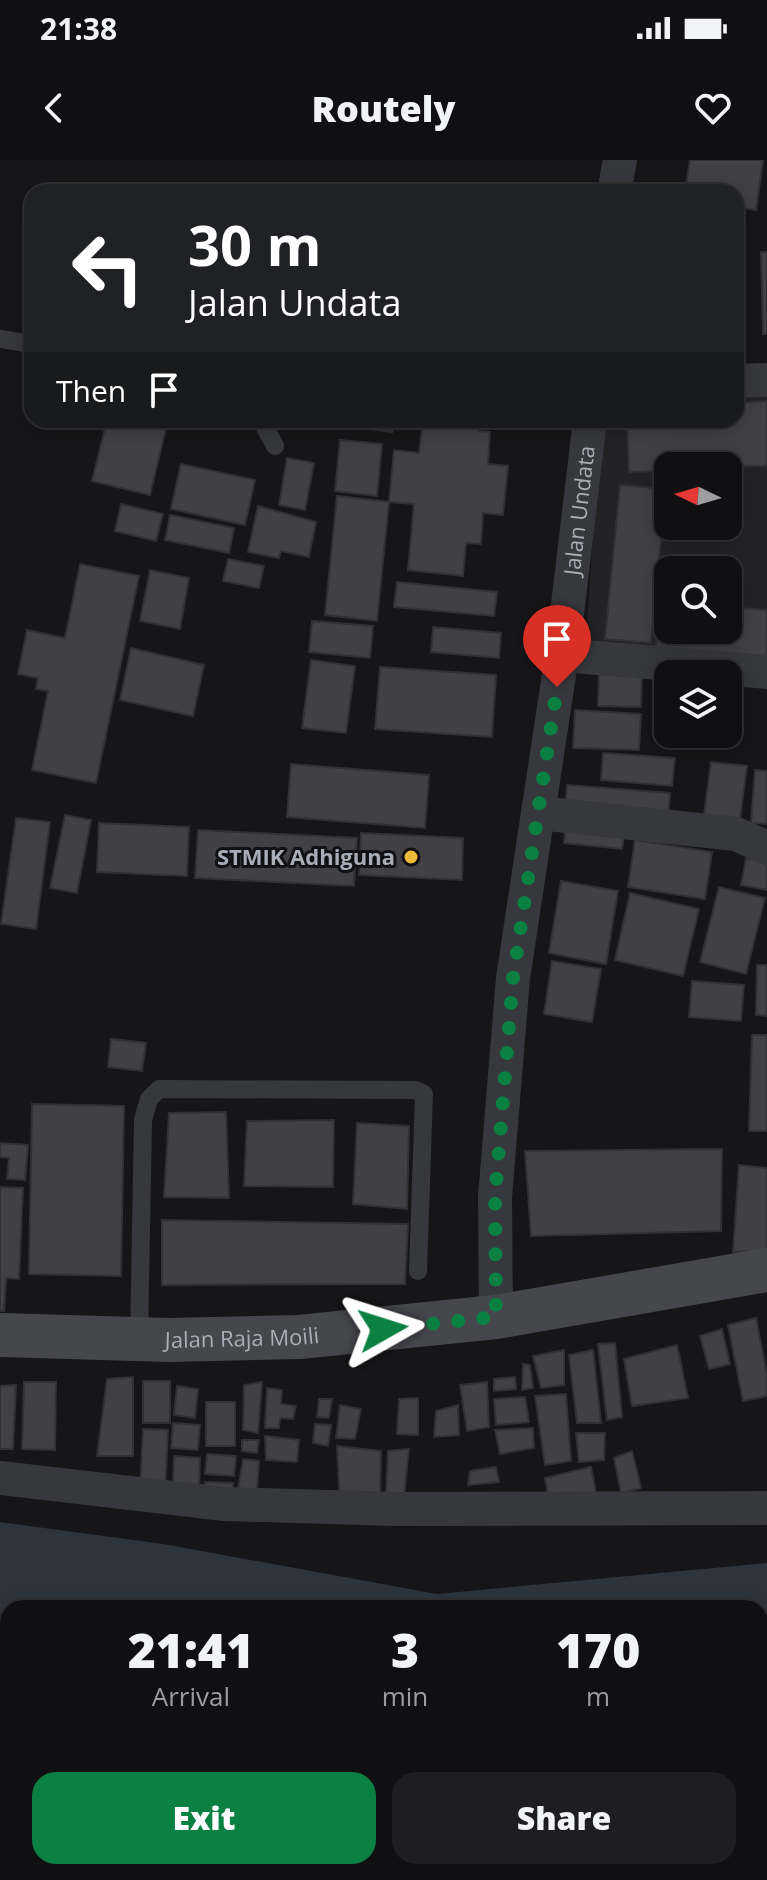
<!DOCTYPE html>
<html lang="en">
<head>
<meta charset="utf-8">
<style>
  :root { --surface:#101012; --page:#1e1e20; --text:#f1f3f6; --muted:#9c9d9f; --line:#303032; --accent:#0b8043 }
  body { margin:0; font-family:"Open Sans",sans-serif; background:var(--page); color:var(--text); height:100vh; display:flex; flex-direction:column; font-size:30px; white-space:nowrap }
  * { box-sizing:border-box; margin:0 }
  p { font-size:26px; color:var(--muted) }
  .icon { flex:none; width:44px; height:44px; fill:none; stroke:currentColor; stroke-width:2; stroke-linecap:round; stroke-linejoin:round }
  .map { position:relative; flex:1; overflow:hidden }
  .panel { position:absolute; left:0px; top:1440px; width:768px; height:280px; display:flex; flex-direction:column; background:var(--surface); border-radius:24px 24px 0 0; box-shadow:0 4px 20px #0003,0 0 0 2px var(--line) }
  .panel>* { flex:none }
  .guide { position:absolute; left:24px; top:24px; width:720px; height:244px; border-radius:24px; box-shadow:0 4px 20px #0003,0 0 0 2px var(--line); background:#202124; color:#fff; overflow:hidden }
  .needle { width:52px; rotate:275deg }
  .controls { position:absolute; left:654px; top:292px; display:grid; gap:16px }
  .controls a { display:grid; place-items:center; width:88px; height:88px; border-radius:16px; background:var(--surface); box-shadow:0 4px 20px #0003,0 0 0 2px var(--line); font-size:40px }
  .pin { position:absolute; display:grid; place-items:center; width:68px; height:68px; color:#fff; margin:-82px -34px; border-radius:50% 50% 50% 0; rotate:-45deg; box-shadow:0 0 8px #0007 }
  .pin .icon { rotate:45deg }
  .me { position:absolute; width:88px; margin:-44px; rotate:84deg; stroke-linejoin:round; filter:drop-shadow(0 0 6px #0008) }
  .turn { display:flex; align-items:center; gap:28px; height:168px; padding:0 32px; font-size:36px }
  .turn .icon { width:104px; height:104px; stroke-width:2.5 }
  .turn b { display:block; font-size:56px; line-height:68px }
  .then { display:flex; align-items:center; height:76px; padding:0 32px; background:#0003; gap:16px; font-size:30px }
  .eta { display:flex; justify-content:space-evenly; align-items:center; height:136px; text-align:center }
  .eta b { font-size:48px; font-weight:800; line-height:56px }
  .primary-button { display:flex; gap:16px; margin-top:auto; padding:16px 32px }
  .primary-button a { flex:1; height:92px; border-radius:24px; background:var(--accent); color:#fff; font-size:32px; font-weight:800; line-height:92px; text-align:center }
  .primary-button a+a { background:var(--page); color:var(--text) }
  .status { display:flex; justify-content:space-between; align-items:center; height:56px; padding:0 40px; background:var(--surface); direction:ltr }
  .status svg { height:22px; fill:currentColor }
  header { display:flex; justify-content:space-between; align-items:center; height:104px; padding:0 32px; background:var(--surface); font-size:36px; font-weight:800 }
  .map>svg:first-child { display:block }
  .built { fill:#232225; fill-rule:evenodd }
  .water { fill:#2d343c; fill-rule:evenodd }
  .building { fill:#414145; stroke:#313034; stroke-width:2 }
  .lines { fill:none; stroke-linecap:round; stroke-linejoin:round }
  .lane { stroke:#37383d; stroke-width:18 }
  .street { stroke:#37383d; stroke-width:34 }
  .secondary { stroke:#46474d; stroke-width:44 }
  .route { stroke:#0b8043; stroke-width:14; stroke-dasharray:0 25.2 }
  .poi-dot { fill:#edba3a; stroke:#111113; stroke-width:3 }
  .labels { text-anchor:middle; stroke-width:6; stroke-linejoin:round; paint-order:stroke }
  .street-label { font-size:22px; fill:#a9adb8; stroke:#111113 }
  .poi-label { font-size:22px; font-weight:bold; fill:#a9adb8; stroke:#111113; text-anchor:end }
</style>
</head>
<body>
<div class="status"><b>21:38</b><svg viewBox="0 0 49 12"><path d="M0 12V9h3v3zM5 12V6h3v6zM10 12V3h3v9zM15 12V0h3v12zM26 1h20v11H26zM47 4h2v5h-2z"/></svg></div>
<header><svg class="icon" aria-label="back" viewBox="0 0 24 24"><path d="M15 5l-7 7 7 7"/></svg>Routely<svg class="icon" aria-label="heart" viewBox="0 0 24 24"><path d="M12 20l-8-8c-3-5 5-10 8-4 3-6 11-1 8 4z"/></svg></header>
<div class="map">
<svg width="767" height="1720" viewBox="0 0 767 1720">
  <rect width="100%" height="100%" fill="#161618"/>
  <path class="built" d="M767,233V506L585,493L601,260H736V234ZM668,306H728V366H668ZM668,410H728V470H668Z"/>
  <path class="water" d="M0,1362L163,1384L437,1434L767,1403V1720H0ZM8,1448H760V1712H8Z"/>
  <path class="building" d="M690,0H763L756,50L736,47V32H685Z
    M736,73L742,74L736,132Z
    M761,92H767V174H763Z
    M767,241V306H668V311L629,312L627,260H736V243Z
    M107,260H168L150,335L92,321Z
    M351,260H394L392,272L350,266Z
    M423,260H480L479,271L490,272L488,304L508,306L503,355L483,353L481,384L466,383L463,416L408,410L414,344L389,342L394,290L419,293Z
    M340,280L382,284L377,336L335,331Z
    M287,298L314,303L305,350L279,345Z
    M181,304L255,320L245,365L171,349Z
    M620,325L666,329L651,483L605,479Z
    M337,336L389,342L377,461L325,455Z
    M121,344L163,354L156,381L115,371Z
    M258,346L316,362L309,397L281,391L279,398L248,392Z
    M170,355L234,368L229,393L165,380Z
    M228,399L264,406L259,428L223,421Z
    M80,404L139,416L96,623L32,610L48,531L36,529L38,518L18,514L27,470L65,478Z
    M150,410L189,418L180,469L140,461Z
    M397,422L497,432L494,456L394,447Z
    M659,442L668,443V470H728V447L767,450V496L656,488Z
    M312,461L373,466L370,498L309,492Z
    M433,467L501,473L499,498L431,492Z
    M131,488L204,505L193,556L120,540Z
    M311,500L355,506L346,573L302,568Z
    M380,507L496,515L492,577L375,569Z
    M599,512L642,513L641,547L598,546Z
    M575,550L641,554L639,590L573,588Z
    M603,593L675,598L672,626L601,620Z
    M711,602L747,606L739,666L703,662Z
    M291,604L429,615L425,668L287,657Z
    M755,610L767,611V664L751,663Z
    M567,625L670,633L668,658L565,650Z
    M65,655L91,660L77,733L50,728Z
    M16,658L50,662L36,769L1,764Z
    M99,663L189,667L187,716L97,712Z
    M198,670L357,678L354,726L195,718Z
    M565,670L624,677L622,689L564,683Z
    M361,673L463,678L462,720L359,715Z
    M635,680L712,692L705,739L628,727Z
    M746,698L767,702V730L741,725Z
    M561,721L618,731L606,804L549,793Z
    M719,727L765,738L746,814L700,802Z
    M630,733L699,749L683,816L615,800Z
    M552,801L601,809L592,862L544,854Z
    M757,805H767V856L756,855Z
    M692,821L744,825L741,861L689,857Z
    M752,875H767V971H749Z
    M111,879L146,883L142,911L108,907Z
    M32,944L124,946L121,1116L29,1114Z
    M226,952L229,1038L164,1037L169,953Z
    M334,960L333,1027L244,1026L247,961Z
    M357,963L409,966L407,1049L353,1044Z
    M0,983L28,985L25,1020L7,1019L9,998L0,997Z
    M722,989L721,1071L531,1076L525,991Z
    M739,1005L767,1008V1091L733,1092Z
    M0,1027L23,1028L19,1119L6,1118L4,1151H0Z
    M162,1060L408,1064L405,1124L162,1125Z
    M756,1158L767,1214V1236L743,1241L728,1165Z
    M722,1169L730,1204L709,1209L700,1176Z
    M615,1183L622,1257L607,1260L598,1184Z
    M677,1185L688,1238L632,1246L624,1199Z
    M564,1190V1225L541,1228L533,1196Z
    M593,1190L601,1263H577L569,1195Z
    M523,1204L530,1205L533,1228L522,1230Z
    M133,1217V1296H97L107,1219Z
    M515,1217L516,1229L494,1231V1219Z
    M143,1221H170V1263H143Z
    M24,1222H56L55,1290L22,1289Z
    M262,1222L258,1273L243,1270L244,1225Z
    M487,1222L489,1267L467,1271L460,1225Z
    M16,1225L13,1289H0V1226Z
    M177,1226L198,1229L195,1258L174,1255Z
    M267,1228L282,1230L281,1244L296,1246L293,1259L280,1258L279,1268H265Z
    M566,1234L571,1301L545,1305L535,1236Z
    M525,1237L529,1262L496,1265L494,1239Z
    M418,1238V1275L397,1274L399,1239Z
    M319,1239H332L329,1258L317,1257Z
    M206,1242H235V1286H206Z
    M340,1245L361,1249L355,1279L336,1278Z
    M458,1245L459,1275L434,1277L436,1251Z
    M173,1263L200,1265L198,1290L171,1288Z
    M315,1264L331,1265L328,1286L313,1283Z
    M533,1268L534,1288L500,1294L495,1270Z
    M143,1269L168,1270L165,1333L140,1332Z
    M576,1273H605L604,1300L579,1302Z
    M265,1276L299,1280L297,1302L266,1300Z
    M242,1280H259L257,1293L242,1291Z
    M337,1286L381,1291L380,1345L340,1344Z
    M409,1289L404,1336L386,1334L388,1291Z
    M632,1291L641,1328L621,1333L614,1298Z
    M207,1294L236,1296L234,1316L205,1314Z
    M174,1296L200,1298L199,1330L173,1329Z
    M243,1299L259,1301L257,1330H238Z
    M496,1307L499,1322L468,1325L470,1311Z
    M591,1307L597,1339L550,1346L545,1318Z
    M205,1322L233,1323L232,1342L205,1340Z"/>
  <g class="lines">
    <path class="lane" d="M0,179L32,184
      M261,260L275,286
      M139,1179L143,960L149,939L159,929L415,930L424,934L418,1111"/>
    <g class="street">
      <path d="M614,32L620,0"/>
      <path d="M736,221L767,220"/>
      <path d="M562,495L767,512"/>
      <path d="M539,653L736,674L767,688"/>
      <path id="s1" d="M496,1157L495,1037L513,818L562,495L590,260"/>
      <path d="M0,1318L225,1344L396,1349L767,1348"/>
    </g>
    <path class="secondary" id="s2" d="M0,1175L169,1180L299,1177L496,1157L767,1110"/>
  </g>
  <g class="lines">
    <path class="route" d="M383,1169L496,1157L495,1037L513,818L557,527"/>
  </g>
  <circle class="poi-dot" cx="411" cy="697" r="8"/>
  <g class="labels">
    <g class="street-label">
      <text dy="8" stroke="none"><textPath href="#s1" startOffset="812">Jalan Undata</textPath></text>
      <text dy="8" stroke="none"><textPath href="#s2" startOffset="242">Jalan Raja Moili</textPath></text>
    </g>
    <g class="poi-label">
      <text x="395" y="705">STMIK Adhiguna</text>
    </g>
  </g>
</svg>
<div class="controls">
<a><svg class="needle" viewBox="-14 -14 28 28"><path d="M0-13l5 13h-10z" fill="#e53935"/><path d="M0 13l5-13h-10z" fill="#9c9d9f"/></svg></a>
<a><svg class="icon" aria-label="search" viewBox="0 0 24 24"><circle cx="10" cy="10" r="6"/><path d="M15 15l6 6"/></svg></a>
<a><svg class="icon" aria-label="layers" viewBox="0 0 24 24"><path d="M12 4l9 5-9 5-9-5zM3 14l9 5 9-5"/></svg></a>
</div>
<div class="pin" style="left:557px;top:527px;background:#d93025"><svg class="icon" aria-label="arrive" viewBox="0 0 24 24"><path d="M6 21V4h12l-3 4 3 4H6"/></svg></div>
<svg class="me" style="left:383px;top:1169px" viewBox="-20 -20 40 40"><path d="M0-17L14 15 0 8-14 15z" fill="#0b8043" stroke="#fff" stroke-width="4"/></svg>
<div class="guide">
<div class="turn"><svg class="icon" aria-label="left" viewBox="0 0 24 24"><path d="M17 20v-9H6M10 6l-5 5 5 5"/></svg><div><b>30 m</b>Jalan Undata</div></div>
<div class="then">Then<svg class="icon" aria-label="arrive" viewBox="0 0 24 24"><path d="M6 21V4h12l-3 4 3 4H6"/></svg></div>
</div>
<section class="panel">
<div class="eta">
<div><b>21:41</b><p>Arrival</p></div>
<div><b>3</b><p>min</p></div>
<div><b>170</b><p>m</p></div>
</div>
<div class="primary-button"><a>Exit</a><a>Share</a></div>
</section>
</div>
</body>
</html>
